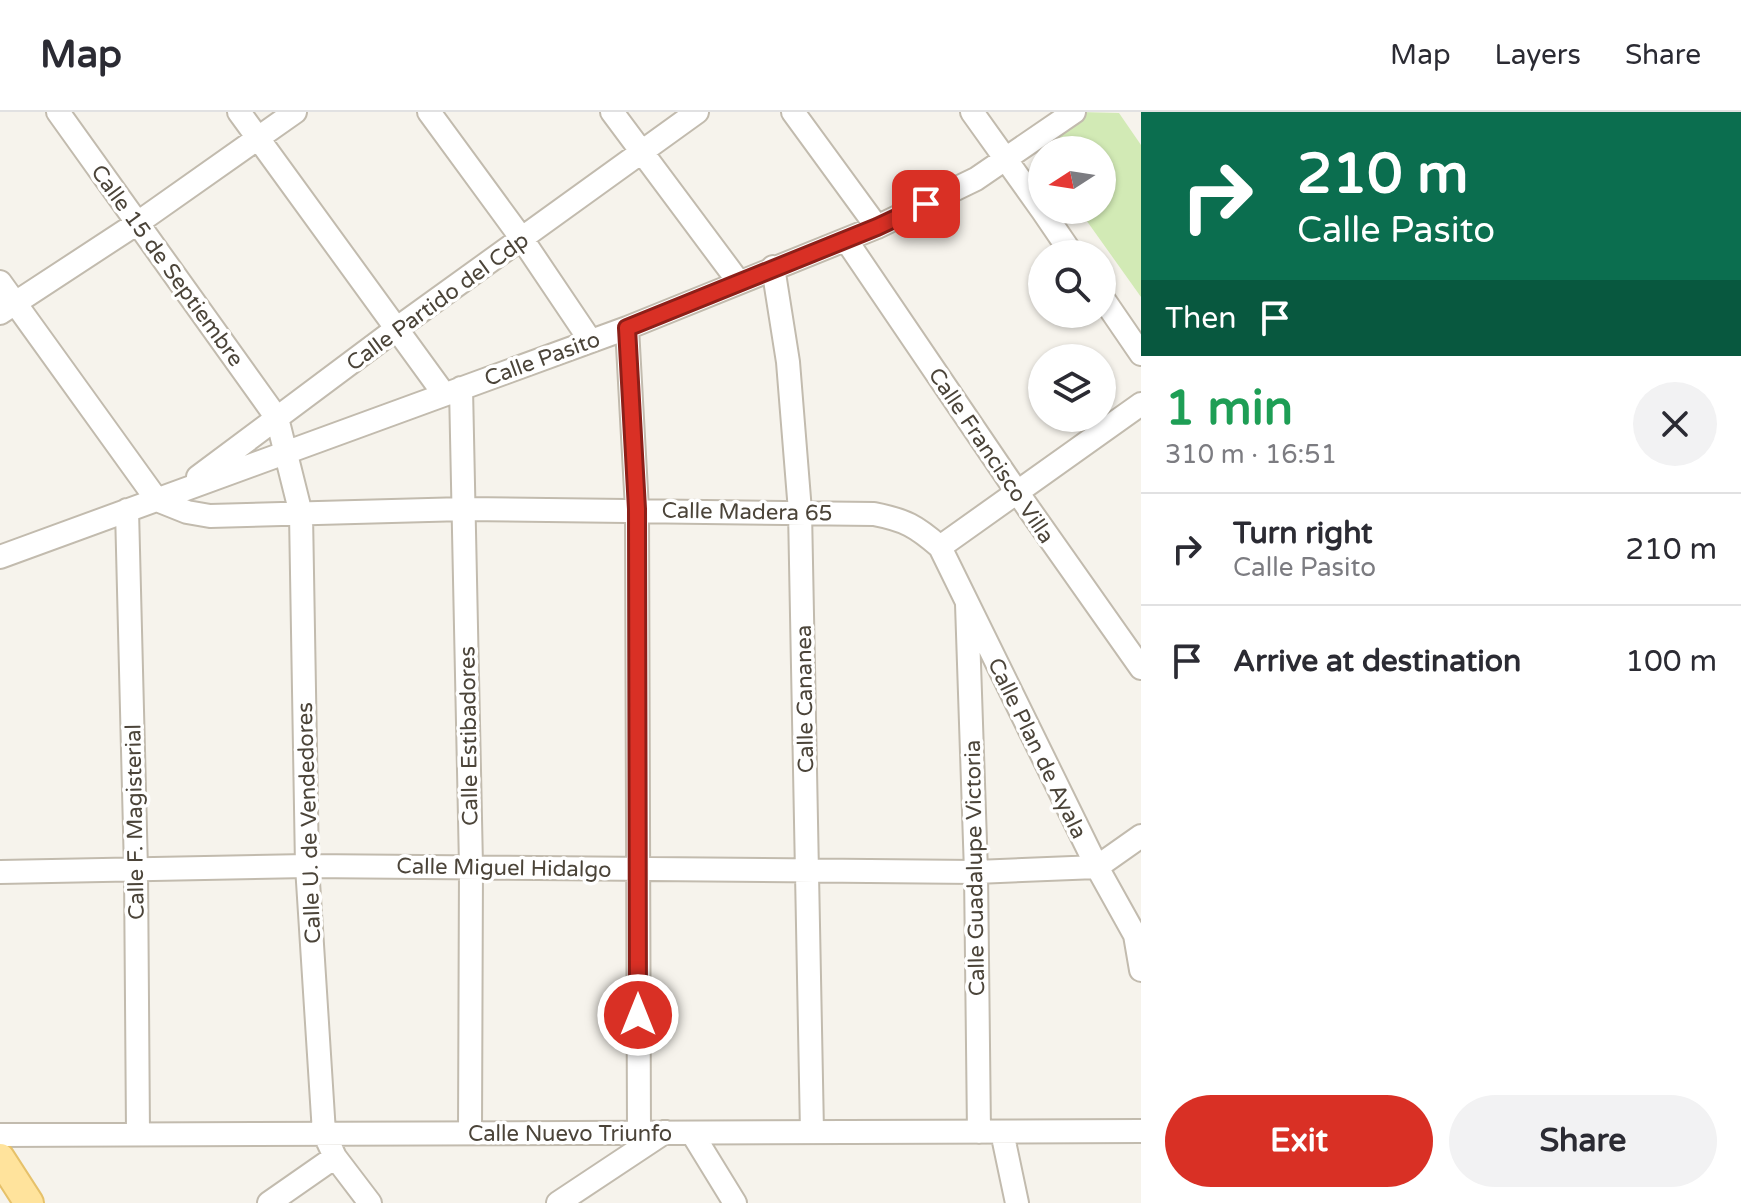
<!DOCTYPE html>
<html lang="en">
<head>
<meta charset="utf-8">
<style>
  :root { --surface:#fff; --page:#f2f2f3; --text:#2b2b33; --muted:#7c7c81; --line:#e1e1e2; --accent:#d93025 }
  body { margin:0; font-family:"Varela Round",sans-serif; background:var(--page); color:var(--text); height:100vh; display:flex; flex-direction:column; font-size:30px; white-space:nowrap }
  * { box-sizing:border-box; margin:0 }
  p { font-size:26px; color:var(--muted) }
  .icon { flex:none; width:44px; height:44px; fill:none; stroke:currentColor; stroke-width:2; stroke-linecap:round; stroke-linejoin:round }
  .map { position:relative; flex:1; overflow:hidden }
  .sheet { display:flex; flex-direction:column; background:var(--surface); width:600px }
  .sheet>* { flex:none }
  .top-card { background:#0b6e4f; color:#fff; overflow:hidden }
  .needle { width:52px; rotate:258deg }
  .tools { position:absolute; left:1028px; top:24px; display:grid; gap:16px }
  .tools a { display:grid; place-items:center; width:88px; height:88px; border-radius:50%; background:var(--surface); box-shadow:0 2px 6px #0004; font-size:40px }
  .pin { position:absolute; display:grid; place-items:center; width:68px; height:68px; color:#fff; margin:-34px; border-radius:16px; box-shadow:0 4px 12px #0006 }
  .me { position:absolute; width:88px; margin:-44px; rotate:0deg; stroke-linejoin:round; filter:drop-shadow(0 0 6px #0008) }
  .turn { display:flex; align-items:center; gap:28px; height:168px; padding:0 24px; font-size:36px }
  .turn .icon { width:104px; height:104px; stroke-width:2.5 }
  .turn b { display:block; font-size:56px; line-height:68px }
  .then { display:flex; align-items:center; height:76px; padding:0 24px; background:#0003; gap:16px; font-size:30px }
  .round { display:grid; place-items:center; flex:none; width:84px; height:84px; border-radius:42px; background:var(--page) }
  .summary { display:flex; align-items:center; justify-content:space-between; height:136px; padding:0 24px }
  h1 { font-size:48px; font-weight:800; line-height:60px; color:#1e9e55 }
  .primary-button { display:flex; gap:16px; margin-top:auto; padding:16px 24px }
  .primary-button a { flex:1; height:92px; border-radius:48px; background:var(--accent); color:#fff; font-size:32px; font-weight:800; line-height:92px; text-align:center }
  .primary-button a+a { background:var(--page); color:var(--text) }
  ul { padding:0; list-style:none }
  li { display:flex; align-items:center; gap:24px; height:112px; padding:0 24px; border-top:2px solid var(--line) }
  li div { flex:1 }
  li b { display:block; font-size:30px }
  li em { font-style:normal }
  header { display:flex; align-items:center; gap:48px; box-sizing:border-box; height:112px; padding:0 40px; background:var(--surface); border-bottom:2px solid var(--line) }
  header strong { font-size:38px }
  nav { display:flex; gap:44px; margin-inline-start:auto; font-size:28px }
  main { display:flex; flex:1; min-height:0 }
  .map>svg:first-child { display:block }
  .green { fill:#d2eab5 }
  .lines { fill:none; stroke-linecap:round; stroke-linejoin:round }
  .minor-casing { stroke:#c2bbae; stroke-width:26 }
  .major-casing { stroke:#e6c16a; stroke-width:32 }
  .minor { stroke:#fff; stroke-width:22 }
  .major { stroke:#ffe39c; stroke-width:28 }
  .route-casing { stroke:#8d1f18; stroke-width:20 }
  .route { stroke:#d93025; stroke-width:14 }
  .labels { text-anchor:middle; stroke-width:7; stroke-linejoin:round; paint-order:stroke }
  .street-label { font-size:22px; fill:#4b4439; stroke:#fff }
</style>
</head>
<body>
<header>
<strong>Map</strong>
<nav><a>Map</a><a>Layers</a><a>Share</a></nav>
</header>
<main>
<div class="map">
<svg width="1141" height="1091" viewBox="0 0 1141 1091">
  <rect width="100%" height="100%" fill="#f6f3ec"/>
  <path class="green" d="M1080,0L1119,1L1141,33V185L1079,98H1102V38H1042V45L1036,38Z"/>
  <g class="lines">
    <g class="minor-casing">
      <path id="minor" d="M58,0L277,306L301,402L307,754L324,1021L335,1045L370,1091
        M239,0L444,282
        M429,0L522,127L590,228
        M612,0L738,169
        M793,0L877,115
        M972,0L1042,98
        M1042,98L1072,142
        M846,128L1017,380L1141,556
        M773,155L788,250L800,399L812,1020
        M0,170L157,388L187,400L210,404L465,397L874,402C905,408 916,414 940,435L1141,292
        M1102,185L1141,242
        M0,201L139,110L295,0
        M627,216L637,397L639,1020
        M461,276L471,754L470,1021
        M198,365L396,217L697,0
        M127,398L136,758L138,1021
        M940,435L1097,755L1141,834
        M0,445L627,216L877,115L976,67L1074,0
        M967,492L976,760L979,1020
        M0,760L307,754L976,760L1097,755L1141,724
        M1135,823L1141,858
        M1002,1020L1017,1091
        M692,1021L735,1091
        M0,1023L1141,1019
        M269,1091L335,1045
        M558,1091L665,1020"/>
    </g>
    <g class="major-casing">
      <path id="major" d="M0,1046L29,1091"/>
    </g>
    <use href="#minor" class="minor"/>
    <use href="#major" class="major"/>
  </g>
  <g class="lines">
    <g class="route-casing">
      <path id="route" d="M638,903L637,397L627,216L877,115L926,92"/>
    </g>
    <use href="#route" class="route"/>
  </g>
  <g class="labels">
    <g class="street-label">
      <text transform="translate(168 153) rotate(54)" y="8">Calle 15 de Septiembre</text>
      <text transform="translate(437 189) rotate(-36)" y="8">Calle Partido del Cdp</text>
      <text transform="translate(542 246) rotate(-20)" y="8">Calle Pasito</text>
      <text transform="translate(992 343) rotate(56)" y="8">Calle Francisco Villa</text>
      <text transform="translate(747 399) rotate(1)" y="8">Calle Madera 65</text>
      <text transform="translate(804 587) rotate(-91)" y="8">Calle Cananea</text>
      <text transform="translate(468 624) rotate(-91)" y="8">Calle Estibadores</text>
      <text transform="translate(1038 636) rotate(64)" y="8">Calle Plan de Ayala</text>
      <text transform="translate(134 710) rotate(-91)" y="8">Calle F. Magisterial</text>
      <text transform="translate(308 711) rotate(-92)" y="8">Calle U. de Vendedores</text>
      <text transform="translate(504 755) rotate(1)" y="8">Calle Miguel Hidalgo</text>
      <text transform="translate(974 756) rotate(-91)" y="8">Calle Guadalupe Victoria</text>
      <text x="570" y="1029">Calle Nuevo Triunfo</text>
    </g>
  </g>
</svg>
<div class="tools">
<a><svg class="needle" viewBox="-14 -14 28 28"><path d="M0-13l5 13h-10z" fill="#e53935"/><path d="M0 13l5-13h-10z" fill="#7c7c81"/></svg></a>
<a><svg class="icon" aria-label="search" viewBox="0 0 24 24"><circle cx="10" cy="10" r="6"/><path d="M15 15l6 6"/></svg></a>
<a><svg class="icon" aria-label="layers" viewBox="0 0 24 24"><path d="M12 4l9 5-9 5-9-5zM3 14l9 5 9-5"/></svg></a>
</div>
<div class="pin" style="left:926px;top:92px;background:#d93025"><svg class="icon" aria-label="arrive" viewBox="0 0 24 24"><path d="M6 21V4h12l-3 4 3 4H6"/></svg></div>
<svg class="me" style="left:638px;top:903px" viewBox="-20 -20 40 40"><circle r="17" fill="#d93025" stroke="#fff" stroke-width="3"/><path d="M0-11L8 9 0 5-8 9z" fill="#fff"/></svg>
</div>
<section class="sheet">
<div class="top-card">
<div class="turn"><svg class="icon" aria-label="right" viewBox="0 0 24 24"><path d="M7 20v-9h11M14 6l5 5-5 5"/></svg><div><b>210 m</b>Calle Pasito</div></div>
<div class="then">Then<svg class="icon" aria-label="arrive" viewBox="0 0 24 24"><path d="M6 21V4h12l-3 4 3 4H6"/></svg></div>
</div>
<div class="summary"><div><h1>1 min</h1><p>310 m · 16:51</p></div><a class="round"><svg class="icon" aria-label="close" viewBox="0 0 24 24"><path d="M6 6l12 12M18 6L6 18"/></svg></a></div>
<ul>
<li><svg class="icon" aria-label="right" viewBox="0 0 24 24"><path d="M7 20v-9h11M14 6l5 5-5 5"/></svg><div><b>Turn right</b><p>Calle Pasito</p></div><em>210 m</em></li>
<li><svg class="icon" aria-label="arrive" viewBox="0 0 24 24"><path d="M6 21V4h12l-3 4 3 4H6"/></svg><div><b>Arrive at destination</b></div><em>100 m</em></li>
</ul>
<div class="primary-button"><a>Exit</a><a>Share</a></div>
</section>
</main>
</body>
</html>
